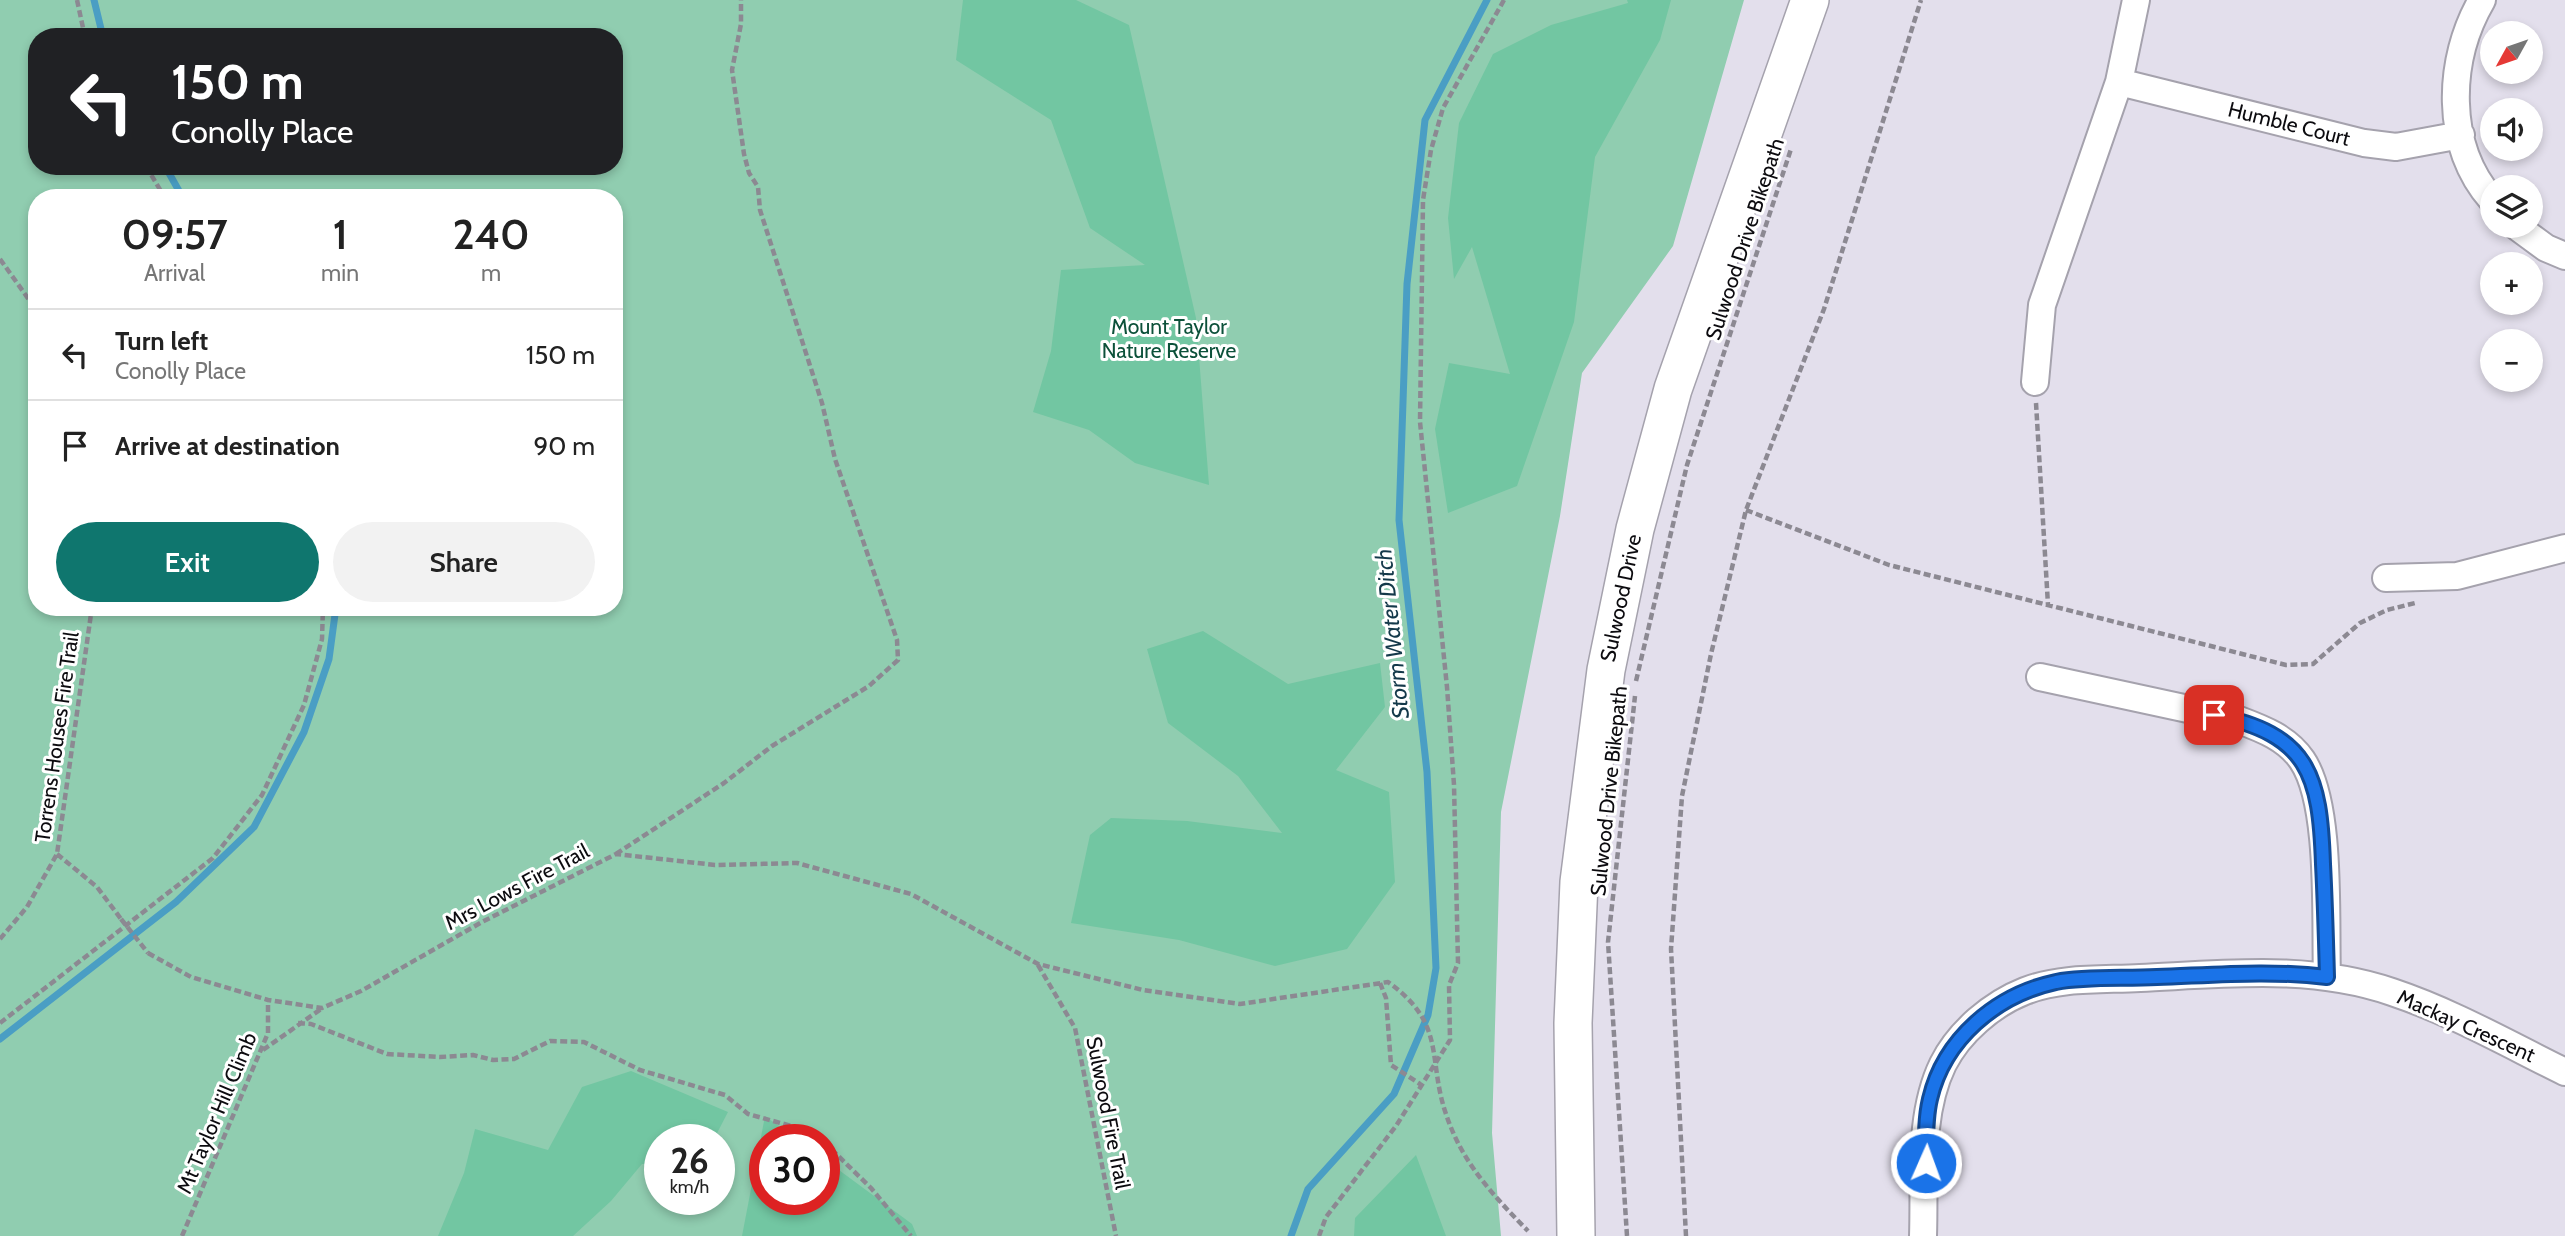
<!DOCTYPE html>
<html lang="en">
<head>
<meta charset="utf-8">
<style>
  :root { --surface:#fff; --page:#f2f2f2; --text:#222; --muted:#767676; --line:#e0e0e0; --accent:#0f766e }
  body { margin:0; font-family:Cabin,sans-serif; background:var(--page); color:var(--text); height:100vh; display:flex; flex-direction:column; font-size:26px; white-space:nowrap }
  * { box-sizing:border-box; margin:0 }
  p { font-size:23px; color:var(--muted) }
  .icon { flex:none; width:38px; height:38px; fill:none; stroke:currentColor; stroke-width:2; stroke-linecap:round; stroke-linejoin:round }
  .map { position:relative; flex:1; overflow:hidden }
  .side { position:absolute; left:28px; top:189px; width:595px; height:427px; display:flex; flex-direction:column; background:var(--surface); border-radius:28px; box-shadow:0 4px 10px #0003 }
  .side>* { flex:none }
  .top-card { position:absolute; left:28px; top:28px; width:595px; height:147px; border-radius:28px; box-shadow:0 4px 10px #0003; background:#202124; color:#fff; overflow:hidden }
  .needle { width:46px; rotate:230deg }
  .controls { position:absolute; left:2480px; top:21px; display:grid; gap:14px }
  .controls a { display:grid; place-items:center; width:63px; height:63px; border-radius:50%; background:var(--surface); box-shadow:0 4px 10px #0003; font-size:35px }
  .speed { position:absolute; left:644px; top:1124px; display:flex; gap:14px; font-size:35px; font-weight:700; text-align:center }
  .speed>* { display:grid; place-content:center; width:91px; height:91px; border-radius:50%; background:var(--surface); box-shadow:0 4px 10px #0003; line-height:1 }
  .speed small { font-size:18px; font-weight:400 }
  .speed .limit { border:10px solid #d22; background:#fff; color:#111 }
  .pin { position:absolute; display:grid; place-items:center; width:60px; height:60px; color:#fff; margin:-30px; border-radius:14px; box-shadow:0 4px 10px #0006 }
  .me { position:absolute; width:77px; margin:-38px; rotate:2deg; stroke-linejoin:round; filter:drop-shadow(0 0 5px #0008) }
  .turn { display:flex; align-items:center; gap:24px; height:147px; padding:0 28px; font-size:32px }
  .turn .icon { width:91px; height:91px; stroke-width:2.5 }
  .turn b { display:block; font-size:49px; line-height:60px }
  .eta { display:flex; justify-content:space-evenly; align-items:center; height:119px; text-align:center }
  .eta b { font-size:42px; font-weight:600; line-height:49px }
  .action { display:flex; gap:14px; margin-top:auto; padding:14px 28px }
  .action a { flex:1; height:80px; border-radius:42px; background:var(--accent); color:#fff; font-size:28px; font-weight:600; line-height:80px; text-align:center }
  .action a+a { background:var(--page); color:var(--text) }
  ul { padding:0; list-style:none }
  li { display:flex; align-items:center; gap:21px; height:91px; padding:0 28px; border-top:2px solid var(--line) }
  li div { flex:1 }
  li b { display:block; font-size:26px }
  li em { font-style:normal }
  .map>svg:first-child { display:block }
  .green { fill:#90cdb0; fill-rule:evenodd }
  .forest { fill:#72c6a2 }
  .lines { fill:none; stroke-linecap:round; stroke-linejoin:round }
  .stream { stroke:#4a9ec4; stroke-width:7 }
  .street-casing { stroke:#a5a2ad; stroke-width:30 }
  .secondary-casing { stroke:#a5a2ad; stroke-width:40 }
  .path { stroke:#8c8992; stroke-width:4.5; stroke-dasharray:7 3.5; stroke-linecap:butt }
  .street { stroke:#fff; stroke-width:26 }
  .secondary { stroke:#fff; stroke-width:37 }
  .path-bridge { stroke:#8c8992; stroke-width:4.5; stroke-dasharray:7 3.5; stroke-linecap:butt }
  .route-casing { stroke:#114b97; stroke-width:18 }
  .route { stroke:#1a73e8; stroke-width:12 }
  .labels { text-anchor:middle; stroke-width:6; stroke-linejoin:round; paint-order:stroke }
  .street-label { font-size:21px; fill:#0c0b0f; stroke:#fff }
  .park-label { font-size:21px; fill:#0c513a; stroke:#fff }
  .water-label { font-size:23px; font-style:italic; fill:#14394a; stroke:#fff }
</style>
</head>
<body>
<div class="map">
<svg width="2565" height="1236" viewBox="0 0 2565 1236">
  <rect width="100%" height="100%" fill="#e3dfec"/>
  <path class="green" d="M0,0H1744L1673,246L1582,373L1560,516L1501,812L1492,1133L1501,1236H0ZM37,37H614V166H37ZM37,198H614V607H37ZM660,1139H719V1199H660ZM765,1139H824V1199H765Z"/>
  <path class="forest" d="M963,0H1076L1129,25L1196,318L1209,485L1135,463L1089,430L1033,412L1051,351L1061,270L1145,265L1090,228L1051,120L956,60Z
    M1627,0H1671L1660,40L1595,157L1574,322L1517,486L1448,513L1435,429L1449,363L1510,374L1472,247L1454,279L1448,218L1459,123L1493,54L1551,25L1628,3Z
    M1203,631L1288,684L1380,663L1385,707L1336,770L1389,792L1395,882L1347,949L1275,966L1179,940L1071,923L1090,835L1111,818L1187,821L1282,833L1238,776L1168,723L1147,649Z
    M631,1071L728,1112L714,1139H660V1163L642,1164L611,1201L573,1236H438L464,1173L475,1129L548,1150L582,1087Z
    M765,1116L797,1139H765V1199H824V1159L912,1224L917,1236H742Z
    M1416,1155L1446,1236H1354L1355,1218Z"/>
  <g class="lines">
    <path class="stream" d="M94,0L103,37
      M165,166L183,198
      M0,1039L176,902L254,827L304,732L329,659L336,607
      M1291,1236L1308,1189L1394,1094L1428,1015L1436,968L1427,772L1399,520L1407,284L1425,120L1487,0"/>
    <g class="street-casing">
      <path id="street" d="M2482,0C2447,60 2444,145 2492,200
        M2119,82L2136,0
        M2516,226L2546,248L2565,256
        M2035,382L2042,305L2119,82L2364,143L2396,147L2461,135
        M2386,578L2457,576L2565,548
        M2040,677L2239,720C2263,729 2287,738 2302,760C2332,804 2325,921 2327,977
        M1923,1236C1925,1180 1918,1115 1943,1064C1959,1032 1992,1004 2025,991C2061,977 2102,980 2140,978C2224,974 2311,964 2392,992C2452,1012 2508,1044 2565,1072"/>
    </g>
    <g class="secondary-casing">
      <path id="secondary" d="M1576,1236L1573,1023L1579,882L1606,670L1635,529L1673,389L1810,0"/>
    </g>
    <path class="path" d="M77,0L85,37
      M146,166L165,198
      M0,259L37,311
      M2036,403L2048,605
      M1746,510L1889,565L2286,665L2313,664L2360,623L2387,610L2415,603
      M1636,681L1687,465L1791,149
      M57,854L97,887L121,919
      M616,854L724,783L772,746L869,686L898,660L897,640L835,459L822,403L760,210L758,187L749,173L744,154L732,70L741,24V0
      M0,939L27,907L57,854L92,607
      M148,953L191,977L268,1000L322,1008L361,991L482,922L616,854L715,865L797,863L911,894L1038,964L1143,990L1240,1004L1388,982C1447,1024 1427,1059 1446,1114C1462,1163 1493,1195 1528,1231
      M1038,965L1075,1028L1116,1236
      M1380,983L1386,998L1391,1065L1420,1084
      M0,1023L213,858L262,795L304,705L322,639L323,607
      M298,1023L311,1024L387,1054L440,1057L473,1055L493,1060L514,1059L550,1041L584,1042L640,1070L725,1095L748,1114L813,1132L821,1139
      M263,1050L321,1009
      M824,1142L871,1188L911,1236
      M182,1236L268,1033V1000
      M1319,1236L1326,1217L1396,1126L1450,1040L1449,985L1458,963L1454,785L1447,687L1420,422L1423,200L1431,150L1443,108L1504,0
      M1627,1236L1608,942L1635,696
      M1686,1236L1671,949L1682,796L1711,654L1746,510L1824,309L1921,0"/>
    <use href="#street" class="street"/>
    <use href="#secondary" class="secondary"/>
    <path class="path-bridge" d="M121,919L148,953"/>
  </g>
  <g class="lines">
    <g class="route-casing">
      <path id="route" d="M1926,1163C1926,1142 1925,1120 1930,1099C1944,1039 1996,995 2056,982C2088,976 2124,979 2157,977C2214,975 2270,970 2327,977C2326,939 2325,902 2323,864C2320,775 2309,734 2214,715"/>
    </g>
    <use href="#route" class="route"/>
  </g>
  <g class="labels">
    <g class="street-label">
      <text transform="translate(2289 124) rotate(14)" y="7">Humble Court</text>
      <text transform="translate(1745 239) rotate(-72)" y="7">Sulwood Drive Bikepath</text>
      <text transform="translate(1621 598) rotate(-78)" y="7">Sulwood Drive</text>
      <text transform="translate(57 737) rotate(-82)" y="7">Torrens Houses Fire Trail</text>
      <text transform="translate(1609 791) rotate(-84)" y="7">Sulwood Drive Bikepath</text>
      <text transform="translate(517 887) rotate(-28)" y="7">Mrs Lows Fire Trail</text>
      <text transform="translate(2466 1026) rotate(24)" y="7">Mackay Crescent</text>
      <text transform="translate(217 1113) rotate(-67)" y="7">Mt Taylor Hill Climb</text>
      <text transform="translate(1108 1113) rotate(79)" y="7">Sulwood Fire Trail</text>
    </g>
    <g class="park-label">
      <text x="1169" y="334">Mount Taylor<tspan x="1169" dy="24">Nature Reserve</tspan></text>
    </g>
    <g class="water-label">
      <text transform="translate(1392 634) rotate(-96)" y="8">Storm Water Ditch</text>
    </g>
  </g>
</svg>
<div class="controls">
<a><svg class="needle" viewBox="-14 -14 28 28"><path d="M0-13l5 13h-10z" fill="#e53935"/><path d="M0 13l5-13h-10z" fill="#767676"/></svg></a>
<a><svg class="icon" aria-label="sound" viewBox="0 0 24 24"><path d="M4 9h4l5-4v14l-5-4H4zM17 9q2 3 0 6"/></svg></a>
<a><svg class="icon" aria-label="layers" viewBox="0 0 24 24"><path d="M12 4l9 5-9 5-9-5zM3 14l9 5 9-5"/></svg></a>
<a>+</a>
<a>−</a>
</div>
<div class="speed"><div>26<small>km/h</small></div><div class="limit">30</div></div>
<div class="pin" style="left:2214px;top:715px;background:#d93025"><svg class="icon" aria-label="arrive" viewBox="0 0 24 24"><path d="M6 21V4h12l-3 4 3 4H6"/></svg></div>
<svg class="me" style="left:1926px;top:1163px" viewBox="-20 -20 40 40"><circle r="17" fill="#1a73e8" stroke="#fff" stroke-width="3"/><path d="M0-11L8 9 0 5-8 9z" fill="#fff"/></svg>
<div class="top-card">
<div class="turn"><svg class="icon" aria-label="left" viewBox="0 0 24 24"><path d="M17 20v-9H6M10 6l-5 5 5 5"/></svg><div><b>150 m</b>Conolly Place</div></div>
</div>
<section class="side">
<div class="eta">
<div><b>09:57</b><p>Arrival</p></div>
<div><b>1</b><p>min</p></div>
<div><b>240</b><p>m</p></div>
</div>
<ul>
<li><svg class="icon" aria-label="left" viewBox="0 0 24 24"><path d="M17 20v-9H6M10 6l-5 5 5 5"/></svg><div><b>Turn left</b><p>Conolly Place</p></div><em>150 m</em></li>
<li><svg class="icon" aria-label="arrive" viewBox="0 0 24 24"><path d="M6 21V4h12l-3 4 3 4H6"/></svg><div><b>Arrive at destination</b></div><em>90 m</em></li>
</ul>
<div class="action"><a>Exit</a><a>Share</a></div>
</section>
</div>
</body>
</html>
